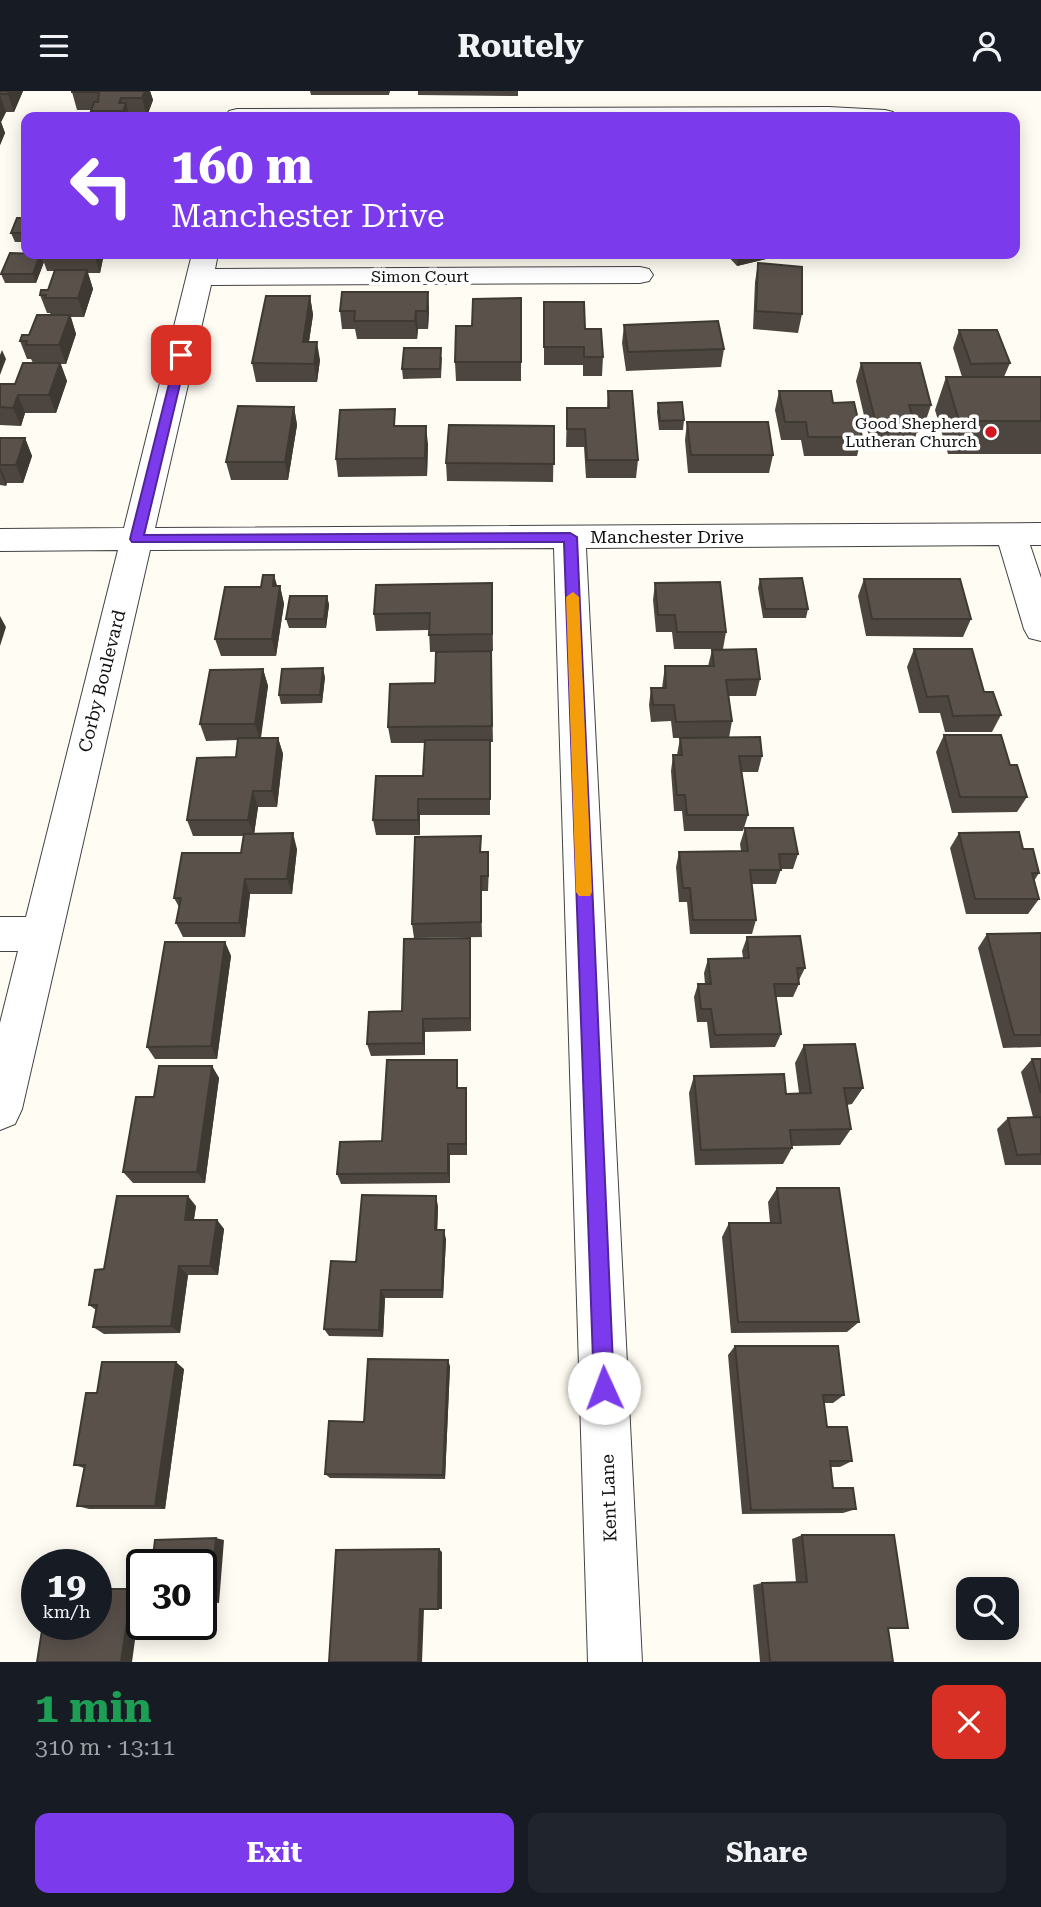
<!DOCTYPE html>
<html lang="en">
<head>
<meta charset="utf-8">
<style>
  :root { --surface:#171b24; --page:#20242c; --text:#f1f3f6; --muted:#9ea1a6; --accent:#7c3aed }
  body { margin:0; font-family:"Roboto Serif",serif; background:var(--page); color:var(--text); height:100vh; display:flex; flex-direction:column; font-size:26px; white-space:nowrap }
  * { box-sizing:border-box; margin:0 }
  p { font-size:23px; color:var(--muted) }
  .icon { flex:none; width:38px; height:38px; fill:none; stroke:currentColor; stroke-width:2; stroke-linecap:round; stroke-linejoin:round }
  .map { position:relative; height:1571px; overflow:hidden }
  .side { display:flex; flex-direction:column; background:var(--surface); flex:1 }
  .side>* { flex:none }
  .banner { position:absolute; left:21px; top:21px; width:999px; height:147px; border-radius:14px; box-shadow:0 4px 18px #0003; background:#7c3aed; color:#fff; overflow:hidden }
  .buttons { position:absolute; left:956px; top:1486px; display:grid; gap:14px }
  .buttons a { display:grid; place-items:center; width:63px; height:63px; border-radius:14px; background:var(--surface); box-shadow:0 4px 18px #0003; font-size:35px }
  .speed { position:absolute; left:21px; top:1458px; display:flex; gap:14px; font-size:35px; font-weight:700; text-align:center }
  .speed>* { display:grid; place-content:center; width:91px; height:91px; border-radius:50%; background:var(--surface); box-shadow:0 4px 18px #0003; line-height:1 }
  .speed small { font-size:18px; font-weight:400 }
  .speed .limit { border:4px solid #111; border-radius:10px; background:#fff; color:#111 }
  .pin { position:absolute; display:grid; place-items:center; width:60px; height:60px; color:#fff; margin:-30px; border-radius:14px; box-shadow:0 4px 10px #0006 }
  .me { position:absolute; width:77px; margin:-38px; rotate:358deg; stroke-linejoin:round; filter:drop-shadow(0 0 5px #0008) }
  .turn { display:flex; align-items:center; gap:24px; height:147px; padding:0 35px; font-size:32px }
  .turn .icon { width:91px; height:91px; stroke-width:2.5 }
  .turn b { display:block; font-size:49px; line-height:60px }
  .round { display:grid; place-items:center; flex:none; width:74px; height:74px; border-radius:14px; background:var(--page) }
  .summary { display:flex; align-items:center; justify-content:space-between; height:119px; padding:0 35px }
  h1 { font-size:42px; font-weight:700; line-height:52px; color:#1e9e55 }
  .cta { display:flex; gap:14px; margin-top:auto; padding:14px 35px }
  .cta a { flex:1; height:80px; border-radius:14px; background:var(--accent); color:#fff; font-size:28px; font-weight:700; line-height:80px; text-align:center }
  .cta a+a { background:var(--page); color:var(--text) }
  header { display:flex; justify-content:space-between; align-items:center; height:91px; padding:0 35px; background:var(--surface); font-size:32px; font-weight:700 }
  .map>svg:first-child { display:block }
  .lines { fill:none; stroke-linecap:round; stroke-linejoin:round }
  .minor-casing { stroke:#434343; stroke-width:2 }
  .minor { fill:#fff; fill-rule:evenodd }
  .wall { fill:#4d4640 }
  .shaded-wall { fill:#3f3934 }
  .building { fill:#5a514b; stroke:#3f3934; stroke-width:2 }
  .route { fill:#7c3aed; stroke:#51269a; stroke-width:2 }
  .slow { fill:#f59e0b }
  .poi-dot { fill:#d11821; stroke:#fff; stroke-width:2.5 }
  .labels { text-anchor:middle; stroke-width:7; stroke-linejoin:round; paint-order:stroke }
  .far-street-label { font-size:16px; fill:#101010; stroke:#fff }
  .far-poi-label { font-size:16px; fill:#101010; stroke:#fff; text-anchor:end }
  .street-label { font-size:18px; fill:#101010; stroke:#fff }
</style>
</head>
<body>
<header><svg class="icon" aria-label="menu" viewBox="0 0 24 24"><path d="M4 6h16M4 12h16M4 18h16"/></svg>Routely<svg class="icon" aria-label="person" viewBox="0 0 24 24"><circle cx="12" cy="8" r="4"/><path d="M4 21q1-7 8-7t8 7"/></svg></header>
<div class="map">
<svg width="1041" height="1571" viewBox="0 0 1041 1571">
  <rect width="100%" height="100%" fill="#fffdf3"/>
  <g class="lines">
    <g class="minor-casing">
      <path id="minor" d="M829,16L885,19L893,21L897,26L225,25L229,20L237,18Z
        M192,163H218L215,178L640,176L649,178L653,184L649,190L640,192L211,194L155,437L1041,432V454H1030L1041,487V550L1029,547L1024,538L999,454L586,457L642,1571H588L554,457L150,459L22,1018L15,1033L0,1039V932L18,860H0V826H26L118,459L0,460V438L124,437Z"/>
    </g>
    <use href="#minor" class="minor"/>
  </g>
  <path class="wall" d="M0,0H23L14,21H6L1,31L5,42L0,54Z
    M150,0L153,9L147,25L136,26H92L91,19H77L72,1Z
    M310,0H390L389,4H311Z
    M418,0H518V5L418,4Z
    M26,127V151H15L11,142Z
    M41,163H104L100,182H88L93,198L84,226H71L76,243L66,273H61L67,290L56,322H25L21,335L0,334V293H15L33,272L31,268H27L20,250L29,244L51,224L50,222H47L40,204L48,199L55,180H47Z
    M726,163H779L778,165L737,175Z
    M44,171L36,192H5L1,183Z
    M758,172L802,223L798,242L753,238L755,191Z
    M428,201L429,220L428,238H418L417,248H357L355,238H342L340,220Z
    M310,205L313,224L309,251L320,269L317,291H256L252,272Z
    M521,207V290H456L455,271L472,235Z
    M544,211L585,238L603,266L602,285H583V274H544Z
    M624,234L724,258L721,276L626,280L622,252Z
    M959,239L1010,272L1004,286H1041V363H948L935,319L946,286H962L953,257Z
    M442,266L441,287L403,288L402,278Z
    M861,272L931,314L925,332H914L917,341L911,359H872L856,290Z
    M608,300L638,369L636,387H586L584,356H566L567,317H607Z
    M779,300L833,312L862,346L857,365H804L801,349H781L775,319Z
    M658,312L684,329L683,339H659L657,321Z
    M294,316L297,334L288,389H231L226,371Z
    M687,331L773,364L769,382H688L685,349Z
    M397,335L428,353L427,385L338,386L336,368Z
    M554,335L553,391L447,390L446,372Z
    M0,347H25L32,365L23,392H7L6,395L0,394Z
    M760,488L808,518L806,527H763L758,497Z
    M864,488L971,528L963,546L866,545L858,505Z
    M492,492L493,560L430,561L429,539L376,540L374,523Z
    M655,492L726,541L723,558H674L672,541H656L653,509Z
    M280,495L284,513L276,565H221L215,548L261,496Z
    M327,505L329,514L326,537H289L286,528Z
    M914,558L984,601L1001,624L992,641H945L940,622H919L907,576Z
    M712,559L760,588L756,605H729L732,630L729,647L762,665L758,681H742L748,724L743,740H684L682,720H674L671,680L673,664H677L680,647H673L671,630L651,631L649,614L651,597H662L665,575H708Z
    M491,560L493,651H490V724H420V744H376L373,729L423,685L425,652H391L388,636L435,592Z
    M263,578L268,595L261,647H278L283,663L277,716H258L254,743L297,758L292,803H250L245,846H183L176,832L179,816L174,807L241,762L244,745H193L187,729L236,666L238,649L206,650L200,633Z
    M325,586L322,612L281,613L279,604Z
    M944,644L1010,674L1027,706L1017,721L952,722L936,661Z
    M745,737L798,763L793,778H781L776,793H752L756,829L752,843H690L687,811H679L676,776L679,761L741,760L740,753Z
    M959,742L1039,782L1034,790L1039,808L1028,823H966L950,757Z
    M482,761H488L489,776L488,800H481L482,846L414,847L412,833Z
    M1041,842V956L1003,957L978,857L987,843Z
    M747,846L805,877L798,891L799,893L793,906H776L781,943L775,956L710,957L707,931H697L694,906L698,893H705L704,882L708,868L743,867L742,860Z
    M225,851L231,865L217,968H155L147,956Z
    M471,861V940L425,941V964L371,965L367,953L402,920Z
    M804,954L863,997L852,1013L847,1014L851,1038L840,1054L792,1055V1057L783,1073L695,1074L689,1002L694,985L786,1003L799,1002L795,972Z
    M1032,968H1041V1074H1005L997,1038L1008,1027L1033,1026L1021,981Z
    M457,969L458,997L467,1009V1064H450V1092L341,1093L337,1083L382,1050Z
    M212,975L219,987L205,1092H133L123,1081L154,1006Z
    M777,1097L859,1231L847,1241L731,1242L722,1146L729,1132H770L768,1111Z
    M196,1115L194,1129H217L224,1138L218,1184H188L180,1242L104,1243L93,1236L96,1219L89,1214L104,1178Z
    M438,1115L437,1139L446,1148L443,1207H385L383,1246L329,1245L324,1238L356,1171Z
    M735,1255L844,1304L833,1312H824L827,1336L852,1370L840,1376H831L833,1397L856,1418L843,1422L742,1423L728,1264Z
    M450,1275L445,1388L330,1387L325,1383L364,1331Z
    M184,1278L165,1418H89L77,1415L84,1377L74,1374L97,1302Z
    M802,1444L893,1571H760L753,1494L762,1492H796L792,1448Z"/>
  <path class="shaded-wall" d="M9,0H23L14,21L8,3Z
    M143,0H150L153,9L147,25L142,7Z
    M0,4L6,21L1,31L5,42L0,54Z
    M121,7L123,18L126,12L130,26H124L119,12Z
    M41,163L44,171L36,192L33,183Z
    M94,163H104L100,182L94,164Z
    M739,163H779L778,165L737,175Z
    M87,179L93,198L84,226L78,207Z
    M428,201L429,220L428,238L427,220Z
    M310,205L313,224L306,269L303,251Z
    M416,220L418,238L417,248L415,230Z
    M70,224L76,243L66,273L59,254Z
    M317,251L320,269L317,291L314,273Z
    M2,259L6,268L0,284V264Z
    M60,272L67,290L56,322L49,304Z
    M18,304L25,322L21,335L13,317Z
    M294,316L297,334L288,389L285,371Z
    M426,335L428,353L427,385L425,367Z
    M25,347L32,365L23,392L16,374Z
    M0,376L7,392L6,395L0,380Z
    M274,484L279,501L273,495Z
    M280,495L284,513L276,565L272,548Z
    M327,505L329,514L326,537L324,528Z
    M0,525L6,536L0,555Z
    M323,577L325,586L322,612L320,604Z
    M263,578L268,595L260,649L255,633Z
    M278,647L283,663L277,716L272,700Z
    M253,700L258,716L254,744L248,729Z
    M418,708L420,724V744L418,729Z
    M293,742L297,758L292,803L287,788Z
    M245,788L250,803L245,846L239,832Z
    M470,847L471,861V940L470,927Z
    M225,851L231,865L217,968L211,955Z
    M423,928L425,941V964L423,952Z
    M457,969L458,981V1009L457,997Z
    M212,975L219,987L205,1092L197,1081Z
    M466,997L467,1009V1064L466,1053Z
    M448,1053L450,1064V1092L448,1082Z
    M188,1105L196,1115L192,1139L185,1129Z
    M436,1105L438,1115L437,1148L435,1139Z
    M217,1129L224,1138L218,1184L210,1175Z
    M444,1139L446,1148L443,1207L442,1199Z
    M179,1175L188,1184L180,1242L171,1235Z
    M381,1199L385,1207L383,1246L379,1239Z
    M448,1269L450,1275L445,1388L443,1384Z
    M176,1271L184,1278L165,1418L155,1415Z
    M216,1447L224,1449L219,1512L210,1511Z
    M439,1458L442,1461V1518H438Z
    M132,1498H142L132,1571H121Z
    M420,1518H424L422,1571H418Z"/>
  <path class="building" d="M0,0H9L8,3H0Z
    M72,0H145L142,7H121L119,12H126L123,20H91L94,11H98L99,1H72Z
    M101,25H136L135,26H101Z
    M17,127H26V142H11Z
    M10,162L40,163L33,183H1Z
    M758,172L802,176V223L756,220Z
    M55,179H87L78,207H45L46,204H40L41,199H48Z
    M342,201H428L427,220H416L415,230H354L355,220H340Z
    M266,205H310L303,251H317L314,273L252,272Z
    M521,207V271H455L456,235H472L473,208Z
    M544,211H584L585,238H601L603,266H584V256H544Z
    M37,224H70L59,254H26L27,250H20L22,244H29Z
    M718,230L724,258L628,261L624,234Z
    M959,239H997L1010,272L971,273Z
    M404,257H441L440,278H402Z
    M23,272H60L49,304H18L13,317L0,316V293H15Z
    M861,272H920L931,314H909L917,341H878Z
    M946,286H1041V330H959Z
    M608,300H632L638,369H587L585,338H567V317H609Z
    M779,300H831L833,312L854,311L862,346H808L806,331H785Z
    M682,311L684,329L660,330L658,312Z
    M238,315L294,316L285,371H226Z
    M395,318L394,335H426L425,367L336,368L340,319Z
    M687,331H768L773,364H691Z
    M449,334L554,335V373L446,372Z
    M0,347H25L16,374H0Z
    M263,484H274L273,495H280L272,548H215L225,496H261Z
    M802,487L808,518H765L760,488Z
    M864,488H960L971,528H872Z
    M720,491L726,541H677L675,524H658L655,492Z
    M492,492V543L429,544L430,522L374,523L376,494Z
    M290,505H327L324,528H286Z
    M756,558L760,588L726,589L732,630L676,631L674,614H653L651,597H666L665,575H714L712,559Z
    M914,558H972L984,601H993L1001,624L953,625L948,605L927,606Z
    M491,560L492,635L388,636L390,593L435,592L436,561Z
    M323,577L320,604H279L282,578Z
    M263,578L255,633H200L210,579Z
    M944,644H1001L1010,674H1017L1027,706H960Z
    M760,646L762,665H739L748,724H687L685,704H677L673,664H682L680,647Z
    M238,647H278L272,700H253L248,729H187L197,667L236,666Z
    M425,649H490V708H418V729H373L376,685H423Z
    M745,737H793L798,763H779L781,779H750L756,829H693L690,797H683L679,761L748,760Z
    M1019,741L1023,758H1033L1039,782H1032L1039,808H975L959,742Z
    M293,742L287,788H245L239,832H176L181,807H174L182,762H241L244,743Z
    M481,745L480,761H488V785H481V831L412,833L415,746Z
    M1041,842V944H1014L987,843Z
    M800,845L805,877H797L799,893H774L781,943L715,944L711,918H701L698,893H711L708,868L749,867L747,846Z
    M470,847V927L423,928V952L367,953L369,921L402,920L404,848Z
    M165,851H225L211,955L147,956Z
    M855,953L863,997H844L851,1038L790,1039L792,1057L701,1059L694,985L784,983L786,1003L811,1002L804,954Z
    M1032,968H1041V1002Z
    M387,969H457V997H466V1053H448V1082L337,1083L340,1051L382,1050Z
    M159,975H212L197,1081H123L136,1006H154Z
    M1041,1026V1063L1017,1064L1008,1027Z
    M777,1097H839L859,1231H738L729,1132H781Z
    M362,1104L436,1105L435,1139H444L442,1199H381L379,1239L324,1238L331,1170L356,1171Z
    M117,1105H188L185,1129H217L210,1175H179L171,1235L93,1236L97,1214H89L95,1179L104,1178Z
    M735,1255H838L844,1304H823L827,1336H847L852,1370H830L833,1397H853L856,1418L751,1419Z
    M368,1268L448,1269L443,1384L325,1383L329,1330L364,1331Z
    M102,1271H176L155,1415H77L85,1374H74L86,1302H97Z
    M802,1444H894L908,1537H888L893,1571H770L762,1492L807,1491Z
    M216,1447L210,1511H201V1474H152L155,1449Z
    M439,1458L438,1518H420L418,1571H329L336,1459Z
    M96,1498H132L121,1571H37L43,1533H96Z"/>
  <path class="route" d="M177,261L187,264L144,444L570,442L577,446L614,1297L611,1304L604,1307L597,1304L594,1297L564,451H132L130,448Z"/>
  <path class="slow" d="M573,501L579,506L592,801L590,805H579L576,801L566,506Z"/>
  <circle class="poi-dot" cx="991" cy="341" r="7"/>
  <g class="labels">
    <g class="far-street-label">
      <text x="420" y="191">Simon Court</text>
    </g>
    <g class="far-poi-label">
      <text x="977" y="338">Good Shepherd<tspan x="977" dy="18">Lutheran Church</tspan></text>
    </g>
    <g class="street-label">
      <text x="667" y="452">Manchester Drive</text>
      <text transform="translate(102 590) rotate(-76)" y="6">Corby Boulevard</text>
      <text transform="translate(609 1407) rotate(-92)" y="6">Kent Lane</text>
    </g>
  </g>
</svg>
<div class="buttons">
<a><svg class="icon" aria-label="search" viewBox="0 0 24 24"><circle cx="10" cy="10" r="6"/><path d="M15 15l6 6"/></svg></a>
</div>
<div class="speed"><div>19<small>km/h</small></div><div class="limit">30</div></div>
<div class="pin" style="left:181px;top:264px;background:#d93025"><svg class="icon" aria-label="arrive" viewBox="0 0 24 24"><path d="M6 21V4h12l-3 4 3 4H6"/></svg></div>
<svg class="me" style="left:604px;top:1297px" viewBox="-20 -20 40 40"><circle r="19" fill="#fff"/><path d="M0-13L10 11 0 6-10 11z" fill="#7c3aed"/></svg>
<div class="banner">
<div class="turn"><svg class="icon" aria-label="left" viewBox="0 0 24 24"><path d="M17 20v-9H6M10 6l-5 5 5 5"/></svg><div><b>160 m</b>Manchester Drive</div></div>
</div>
</div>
<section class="side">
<div class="summary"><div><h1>1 min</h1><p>310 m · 13:11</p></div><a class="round" style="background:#d93025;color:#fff"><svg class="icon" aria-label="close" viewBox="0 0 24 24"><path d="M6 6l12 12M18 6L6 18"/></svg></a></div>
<div class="cta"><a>Exit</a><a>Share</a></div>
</section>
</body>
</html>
